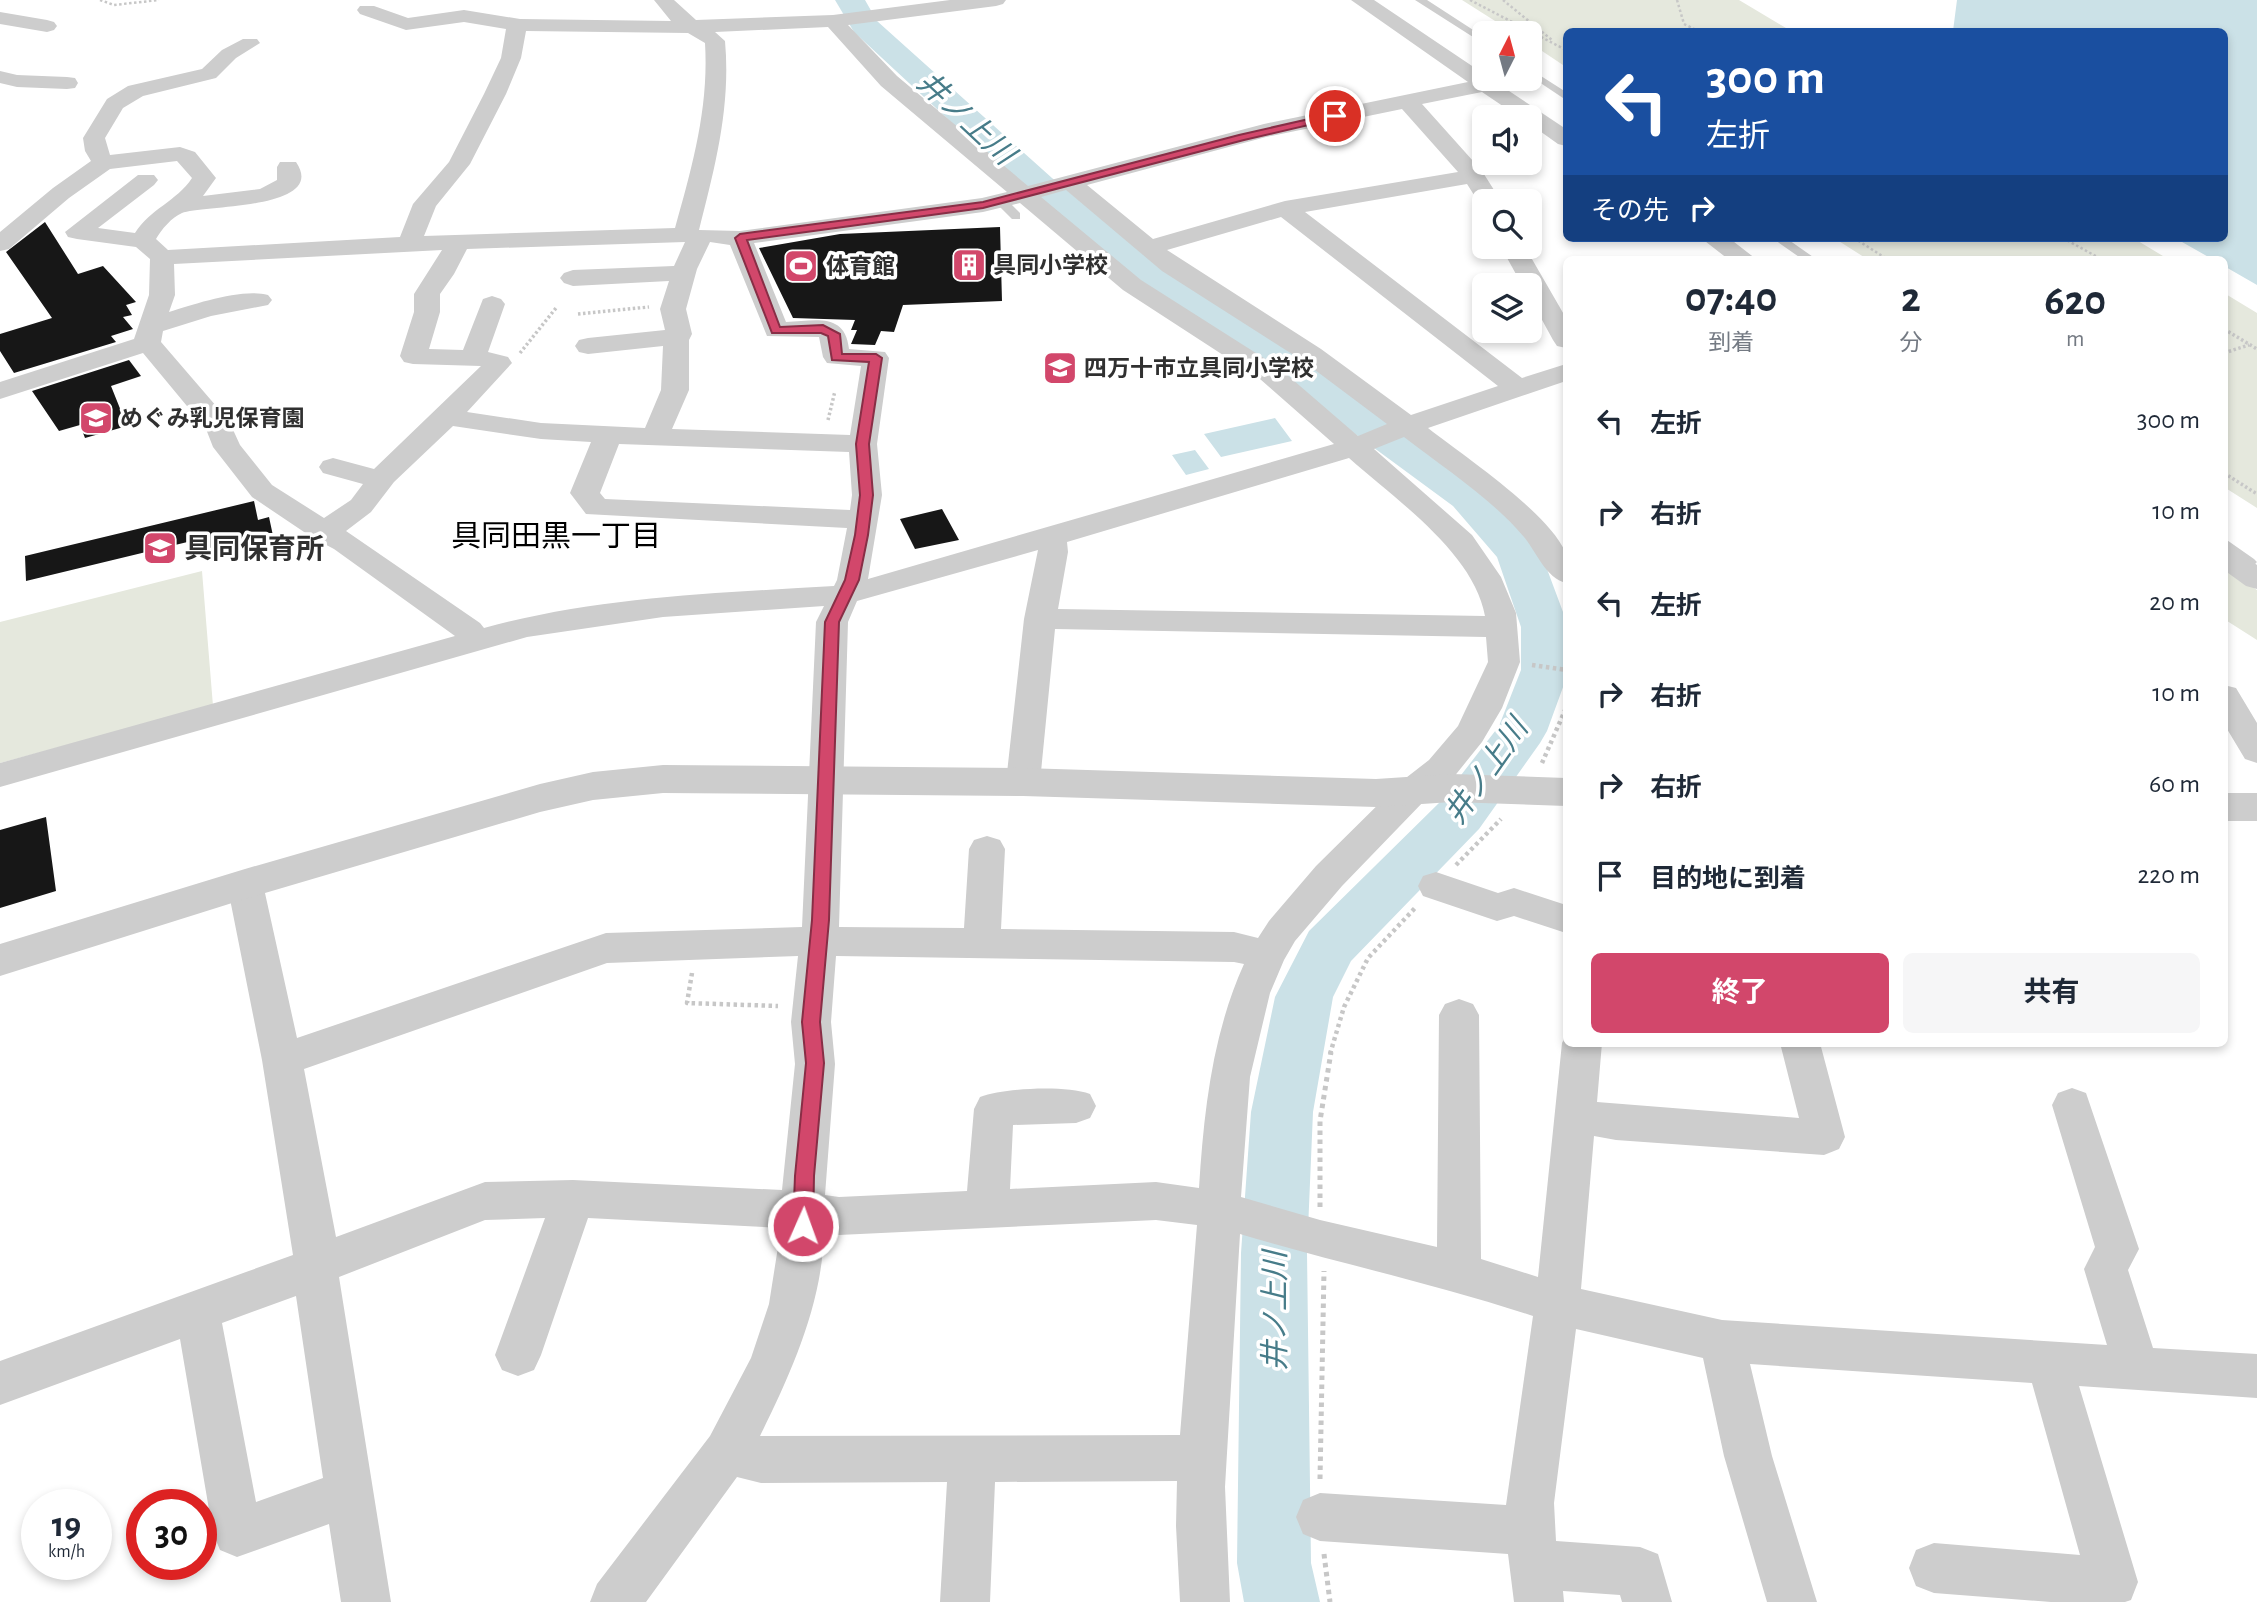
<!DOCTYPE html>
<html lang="ja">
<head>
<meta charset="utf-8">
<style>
  :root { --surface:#fff; --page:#f6f6f7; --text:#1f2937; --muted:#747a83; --accent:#d2476b }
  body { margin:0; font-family:"Alegreya Sans","Noto Sans JP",sans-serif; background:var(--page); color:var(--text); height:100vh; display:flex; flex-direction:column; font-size:26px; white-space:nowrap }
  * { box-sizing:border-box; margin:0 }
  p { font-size:23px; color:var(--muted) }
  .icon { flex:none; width:38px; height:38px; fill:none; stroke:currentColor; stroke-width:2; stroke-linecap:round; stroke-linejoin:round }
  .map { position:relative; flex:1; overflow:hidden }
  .sheet { position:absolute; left:1563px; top:256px; width:665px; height:791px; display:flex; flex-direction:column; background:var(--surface); border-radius:10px; box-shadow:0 4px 10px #0003 }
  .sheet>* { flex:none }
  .hud { position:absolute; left:1563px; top:28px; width:665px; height:214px; border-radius:10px; box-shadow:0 4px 10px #0003; background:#1a4fa0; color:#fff; overflow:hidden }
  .needle { width:46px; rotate:6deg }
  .tools { position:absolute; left:1472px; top:21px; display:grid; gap:14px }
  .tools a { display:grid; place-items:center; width:70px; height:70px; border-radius:10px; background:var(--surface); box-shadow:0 4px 10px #0003; font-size:35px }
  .speed { position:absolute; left:21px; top:1489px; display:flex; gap:14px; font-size:35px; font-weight:700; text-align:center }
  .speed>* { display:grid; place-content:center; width:91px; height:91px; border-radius:50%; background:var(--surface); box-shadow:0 4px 10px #0003; line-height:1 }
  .speed small { font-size:18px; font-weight:400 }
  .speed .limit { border:10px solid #d22; background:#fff; color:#111 }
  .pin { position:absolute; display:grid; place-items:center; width:60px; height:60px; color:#fff; margin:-30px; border:4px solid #fff; border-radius:50%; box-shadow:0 2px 7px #0007 }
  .me { position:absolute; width:77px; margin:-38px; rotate:2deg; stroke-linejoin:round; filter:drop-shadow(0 0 5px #0008) }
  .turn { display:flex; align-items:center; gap:24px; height:147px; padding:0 28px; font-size:32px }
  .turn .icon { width:91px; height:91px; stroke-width:2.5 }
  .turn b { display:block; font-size:49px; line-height:60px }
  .then { display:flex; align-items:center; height:66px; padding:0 28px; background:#0003; gap:14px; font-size:26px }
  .eta { display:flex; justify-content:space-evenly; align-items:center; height:119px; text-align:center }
  .eta b { font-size:42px; font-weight:700; line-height:49px }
  .primary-button { display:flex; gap:14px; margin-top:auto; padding:14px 28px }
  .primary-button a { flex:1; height:80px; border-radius:10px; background:var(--accent); color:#fff; font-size:28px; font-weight:700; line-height:80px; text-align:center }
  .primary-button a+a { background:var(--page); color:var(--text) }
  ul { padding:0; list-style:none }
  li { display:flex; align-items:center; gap:21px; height:91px; padding:0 28px }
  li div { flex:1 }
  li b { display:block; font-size:26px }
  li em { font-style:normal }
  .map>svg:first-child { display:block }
  .green { fill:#e5e8dd }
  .water { fill:#cbe1e7 }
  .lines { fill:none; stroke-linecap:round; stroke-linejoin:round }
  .river { fill:#cbe1e7; fill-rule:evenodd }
  .building { fill:#171717 }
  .path-far3 { stroke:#c7c7c7; stroke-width:2.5; stroke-dasharray:2.5 2.5; stroke-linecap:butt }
  .path-far2 { stroke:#c7c7c7; stroke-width:3.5; stroke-dasharray:2.5 2.5; stroke-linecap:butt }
  .path-far1 { stroke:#c7c7c7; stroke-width:4.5; stroke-dasharray:3.5 3.5; stroke-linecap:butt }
  .path { stroke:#c7c7c7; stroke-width:5; stroke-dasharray:4.5 4.5; stroke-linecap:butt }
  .service { fill:#cdcdcd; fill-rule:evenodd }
  .minor { fill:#cdcdcd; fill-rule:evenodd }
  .tertiary { fill:#cdcdcd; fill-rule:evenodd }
  .route { fill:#d2476b; stroke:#882e46; stroke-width:2 }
  .labels { text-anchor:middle; stroke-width:7; stroke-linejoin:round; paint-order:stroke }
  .far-poi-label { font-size:23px; font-weight:bold; fill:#303030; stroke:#fff; text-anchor:start }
  .poi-label { font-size:28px; font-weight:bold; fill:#303030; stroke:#fff; text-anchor:start }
  .water-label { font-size:30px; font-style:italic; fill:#477c89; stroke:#fff }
  .neighbourhood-label { font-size:30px; fill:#000; stroke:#fff }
</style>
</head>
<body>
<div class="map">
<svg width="2257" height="1602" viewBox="0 0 2257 1602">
  <rect width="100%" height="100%" fill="#fff"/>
  <path class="green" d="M1462,0H1739L1791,31L1566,32V67L1530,43V33H1514Z
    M1834,238H2133L2168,259H1867Z
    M2224,293L2257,313V508L2224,487Z
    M2224,567L2257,590V640L2224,619Z
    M202,571L213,706L0,763V622Z"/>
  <path class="water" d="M1957,0H2257V285L2224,266V259H2212L2175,238H2224V32L1953,31Z
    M1275,418L1292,441L1221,457L1204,434Z
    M1195,450L1209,469L1186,475L1172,455Z"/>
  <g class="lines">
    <path class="river" d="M835,0H865L877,21L1052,178L1162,268L1362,399L1483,488L1541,553L1566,620V679L1547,731L1540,743L1479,829L1351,961L1333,997L1313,1112L1307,1253L1311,1563L1320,1602H1244L1237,1563L1241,1253L1251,1112L1275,997L1309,931L1441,801L1499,726L1521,670V627L1497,557L1453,506L1332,417L1136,284L1099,254L993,161L854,32Z"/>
  </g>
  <path class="building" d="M45,222L78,274L103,266L136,302L126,305L132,315L123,317L133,329L111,336L116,342L14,373L0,351V334L52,318L6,252Z
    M1000,227L1002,301L903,305L894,332L881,331L875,345L851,344L857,330H851L855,320L793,318L759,248L840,234Z
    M129,360L141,376L111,386L127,426L85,438L80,425L59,431L32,391Z
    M254,501L258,520L269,517L275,545L205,560L204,538L26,581L25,556Z
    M942,509L959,540L915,549L900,519Z
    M46,817L56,891L0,908V830Z"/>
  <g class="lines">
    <path class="path-far3" d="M100,0L114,5L159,0
      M1470,0L1566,50
      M1503,0L1552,40
      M1677,0L1684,24L1700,32
      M1854,238L1887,259
      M2063,238L2101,259"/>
    <path class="path-far2" d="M578,314L649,307
      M2224,329L2257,349
      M520,353L556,308
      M2224,353L2249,345
      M828,420L835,391
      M2224,473L2257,494"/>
    <path class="path-far1" d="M1532,665L1566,670
      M1542,763L1566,708
      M1456,865L1501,819
      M692,973L687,1003L778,1006
      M1330,1054L1344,1007L1368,958L1416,907"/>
    <path class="path" d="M1320,1207V1121L1331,1052
      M1320,1479L1324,1271
      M1324,1554L1330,1602"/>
    <path class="service" d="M1415,0H1427L1484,37V44Z
      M1530,69L1566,92V100L1530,76Z
      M997,198H1005L1020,213V219H1012L997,204Z
      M1772,238H1786L1816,259H1802Z
      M2224,538L2254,559L2257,562L2254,565H2244L2224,551Z"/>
    <path class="minor" d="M654,0H674L696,20L833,15L950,0H1006L1003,4L996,6L848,25L897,76L1028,186L1264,124L1468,82L1351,0H1374L1484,74V79H1491L1566,129V146L1558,144L1530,124V117H1519L1482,92L1422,104L1482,171L1501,201H1484V207L1481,206L1467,184L1305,212L1522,378L1566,364V381L1428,428C1465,457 1545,510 1565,551C1569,558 1566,573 1566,583C1546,578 1537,553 1524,537C1491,498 1444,468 1404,437L1374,449L1472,535L1501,577L1516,613L1520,662L1502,708L1482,742L1453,778L1426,799L1342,886L1295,941L1284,960L1270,993L1250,1077L1241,1197L1320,1220L1437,1247L1439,1015L1445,1004L1459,999L1473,1004L1479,1015L1481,1259L1538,1277L1562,1043L1566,1035V1043H1602L1597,1102L1799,1118L1780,1043H1820L1845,1137L1839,1149L1824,1155L1616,1140L1594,1136L1581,1289L1722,1320L2107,1345L2084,1269L2095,1247L2052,1105L2058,1093L2072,1088L2086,1093L2139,1249L2128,1270L2153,1348L2257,1354V1398L2079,1386L2138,1582L2131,1600L2125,1602H2051L1934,1593L1916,1586L1909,1568L1916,1550L1934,1543L2080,1555L2032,1383L1750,1364L1772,1456L1817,1602H1767L1724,1456L1703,1358L1576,1329L1554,1503L1556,1541L1640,1547L1658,1554L1672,1602H1622L1620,1595L1563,1591L1564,1602H1514L1508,1554L1320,1541L1303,1534L1296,1517L1303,1500L1320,1493L1506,1505L1533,1316C1436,1284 1337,1263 1240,1234L1225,1487L1230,1602H1180L1176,1526L1177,1481L995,1482L990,1602H940L947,1482L761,1483L737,1477L646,1602H590L597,1584L710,1436L751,1358L769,1304L781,1228L588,1218L541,1355L534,1370L518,1376L502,1370L495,1355L545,1218L485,1220L339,1277L391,1602H341L329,1524L237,1557L220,1550L213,1533L180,1339L0,1405V1361L293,1255L262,1060L227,884L232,874L245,870L258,874L263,884L297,1038L606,933L802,927L816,622L824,606L663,617L527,637L0,787V763L455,636L334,549L313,538L252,497L213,447L206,429L143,353L0,399V382L134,339L149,295L150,259L136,247L77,239L68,237L65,232L138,175H154L158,180L154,185L98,228L135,233C150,209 177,201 192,178L177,161L110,169L69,198L9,249L0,251V232L53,188L91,161L85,151L83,138L107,99L128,86L202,69L222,50L243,39H257L260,43L236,58L216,78L143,96L123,108L105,138L110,155L180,147L195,152L216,178L203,196L260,189L277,180V167L280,162H296C329,210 202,205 182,213C172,217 161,230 156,239L168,250L400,237L413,204L449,162L484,94L501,58L506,29L464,22L406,30L360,14L357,10L360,6H374L408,18L464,10L520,19L671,21ZM828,27L881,86L1007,192L982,198L740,231L699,230C715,167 731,107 725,41L715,32ZM526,31L688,33L705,43C709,108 692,167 675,228L424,236L436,206L470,164L506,94L521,58ZM1402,109L1458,172L1285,201L1153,239L1087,185L1266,137ZM1066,190L1162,271L1303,361L1387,424L1358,436L1278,367L1141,280L1041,197ZM1020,203L1123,290L1260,379L1334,444L868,579L882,495L877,444L889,358L885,352L849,349C845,312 815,321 786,322L754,243L983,212ZM1281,217L1498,386L1411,415L1321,349L1167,250ZM685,242L674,266L573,270L564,273L560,278L564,283L573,286L669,281L660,309L665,330L588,338L579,340L575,346L579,352L588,354L663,346L661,390L645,428L541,423L467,412L512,363L508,357L488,352L505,304L501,299L492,296L483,299L463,350L429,349L440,312V294L454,274L467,249ZM710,242L730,245L767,336L819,337L823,357L827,363L861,366L850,435L672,429L689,390V340L692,334L686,309L697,269ZM442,250L414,294V312L400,356L404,362L413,364L481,366L374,469L333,458L323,461L319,467L323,473L363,484L351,500L324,518L272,485L240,445L229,421L161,342L163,331L211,316L268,305L272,300L268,295C242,288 195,304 169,312L175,295L174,264ZM453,426L541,439L591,442L570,493L586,514L847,528L837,580L834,586C717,593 597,597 484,628L480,623L346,531L371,512L394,482ZM619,444L849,452L852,495L850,510L605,499L600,493ZM1349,458C1395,499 1474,553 1485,616L1058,609L1068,552L1067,542ZM1038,550L1024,619L1006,782L1011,791L1023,794L1035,791L1040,782L1055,629L1486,637L1488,662L1458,726L1429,760L1402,781L1316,866L1269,921L1258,938L1234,932L1001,929L1005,849L1000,840L987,836L974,840L969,849L964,928L839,927L848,622L857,601ZM798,956L791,1022L795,1064L782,1190L573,1180L485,1182L336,1237L304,1069L607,963ZM836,956L1234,962L1244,964C1212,1035 1204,1111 1199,1188L1156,1182L1010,1189L1013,1125L1076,1123L1090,1118L1096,1106L1090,1094C1064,1085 1006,1088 980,1097L974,1109L967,1191L839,1197L825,1195L835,1064L831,1022ZM1156,1220L1197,1225L1180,1435L760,1436C791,1373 822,1305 824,1233L839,1235ZM296,1296L323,1478L256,1502L222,1323Z
      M0,12L47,20L54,22L57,26L54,30L47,32L0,24Z
      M0,71L17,75L67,77L75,78L78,83L75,88L67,89L17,87L0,83Z
      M1701,238H1729L1756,259H1728Z
      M1501,247H1525L1566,318V348L1557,346L1553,340L1530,298V285H1522Z
      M2224,547L2235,549L2257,565V589L2246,586L2224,570Z
      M2224,685L2236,688L2257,723V763L2245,759L2224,724Z
      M1436,872L1498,893L1514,888L1566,905V933L1514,916L1497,921L1423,896L1418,886L1423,876Z"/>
    <path class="tertiary" d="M663,765L1023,768L1376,779L1452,774L1566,778V806L1452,802L1376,807L1023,796L663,793L593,800L540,812L248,898L0,976V944L245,869L540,784L593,772Z
      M2224,793H2257V821H2224Z"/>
  </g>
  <path class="route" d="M1335,113L1340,116L1339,118L1244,140L983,208L747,240L780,327L823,325L840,334L842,354H876L882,358L869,444L873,495L868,535L859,580L839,622L829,920L820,1022L824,1063L814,1176L813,1226L810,1232L803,1235L796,1232L793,1226L795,1176L806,1063L802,1022L812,920L825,622L845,580L855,535L860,495L856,444L869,362L832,360L828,336L821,333H772L735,238L740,234L983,202L1239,135Z"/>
  <defs>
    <g id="building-square" transform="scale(1.75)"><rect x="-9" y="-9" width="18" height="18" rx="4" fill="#d2476b" stroke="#fff"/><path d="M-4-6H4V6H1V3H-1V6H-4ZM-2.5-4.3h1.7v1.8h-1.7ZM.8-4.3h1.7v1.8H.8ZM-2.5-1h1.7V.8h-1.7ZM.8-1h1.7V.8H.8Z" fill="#fff"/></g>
    <g id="stadium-square" transform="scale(1.75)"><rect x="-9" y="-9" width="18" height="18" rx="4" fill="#d2476b" stroke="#fff"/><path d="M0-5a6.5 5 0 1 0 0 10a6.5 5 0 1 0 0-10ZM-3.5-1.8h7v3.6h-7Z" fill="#fff"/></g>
    <g id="school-square" transform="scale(1.75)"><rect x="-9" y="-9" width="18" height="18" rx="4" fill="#d2476b" stroke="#fff"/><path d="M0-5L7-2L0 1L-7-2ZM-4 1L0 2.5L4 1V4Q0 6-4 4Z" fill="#fff"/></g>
  </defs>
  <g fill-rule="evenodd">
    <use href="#building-square" x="969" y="265"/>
    <use href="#stadium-square" x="801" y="266"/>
    <use href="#school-square" x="1060" y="368"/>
    <use href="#school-square" x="96" y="418"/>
    <use href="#school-square" x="160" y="548"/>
  </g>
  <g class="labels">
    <g class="far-poi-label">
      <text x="993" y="273">具同小学校</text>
      <text x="826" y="274">体育館</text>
      <text x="1084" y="376">四万十市立具同小学校</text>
      <text x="120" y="426">めぐみ乳児保育園</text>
    </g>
    <g class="poi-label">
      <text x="184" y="558">具同保育所</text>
    </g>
    <g class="water-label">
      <text transform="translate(966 118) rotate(43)" y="10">井ノ上川</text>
      <text transform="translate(1486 771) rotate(-55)" y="10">井ノ上川</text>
      <text transform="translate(1275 1311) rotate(-90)" y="10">井ノ上川</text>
    </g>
    <g class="neighbourhood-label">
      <text x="556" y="546">具同田黒一丁目</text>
    </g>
  </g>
</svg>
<div class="tools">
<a><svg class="needle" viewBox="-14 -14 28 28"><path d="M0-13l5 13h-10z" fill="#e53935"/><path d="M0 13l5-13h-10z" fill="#747a83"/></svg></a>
<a><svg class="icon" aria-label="sound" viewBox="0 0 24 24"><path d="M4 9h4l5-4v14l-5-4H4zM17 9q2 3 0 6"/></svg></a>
<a><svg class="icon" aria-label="search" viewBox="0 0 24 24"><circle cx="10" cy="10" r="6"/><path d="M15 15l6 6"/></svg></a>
<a><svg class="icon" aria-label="layers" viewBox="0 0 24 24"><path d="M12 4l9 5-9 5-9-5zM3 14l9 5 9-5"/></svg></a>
</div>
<div class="speed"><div>19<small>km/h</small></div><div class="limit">30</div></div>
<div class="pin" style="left:1335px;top:116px;background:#d93025"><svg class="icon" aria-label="arrive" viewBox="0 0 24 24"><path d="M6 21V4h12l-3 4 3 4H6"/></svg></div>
<svg class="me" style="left:803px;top:1226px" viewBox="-20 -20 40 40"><circle r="17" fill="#d2476b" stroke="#fff" stroke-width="3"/><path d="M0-11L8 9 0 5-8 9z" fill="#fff"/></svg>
<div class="hud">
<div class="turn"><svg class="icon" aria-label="left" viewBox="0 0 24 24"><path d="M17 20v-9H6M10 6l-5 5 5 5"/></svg><div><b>300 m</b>左折</div></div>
<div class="then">その先<svg class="icon" aria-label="right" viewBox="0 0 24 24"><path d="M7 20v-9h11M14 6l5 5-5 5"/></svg></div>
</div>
<section class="sheet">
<div class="eta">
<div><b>07:40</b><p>到着</p></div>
<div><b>2</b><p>分</p></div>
<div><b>620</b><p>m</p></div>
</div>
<ul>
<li><svg class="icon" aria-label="left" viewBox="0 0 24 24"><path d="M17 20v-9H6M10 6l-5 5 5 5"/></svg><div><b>左折</b></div><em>300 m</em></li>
<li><svg class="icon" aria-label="right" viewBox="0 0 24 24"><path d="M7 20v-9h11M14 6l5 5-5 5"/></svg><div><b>右折</b></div><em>10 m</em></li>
<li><svg class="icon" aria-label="left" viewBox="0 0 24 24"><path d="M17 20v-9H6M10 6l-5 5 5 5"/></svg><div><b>左折</b></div><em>20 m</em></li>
<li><svg class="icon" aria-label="right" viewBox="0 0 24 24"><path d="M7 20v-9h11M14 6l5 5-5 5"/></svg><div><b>右折</b></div><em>10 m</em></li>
<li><svg class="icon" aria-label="right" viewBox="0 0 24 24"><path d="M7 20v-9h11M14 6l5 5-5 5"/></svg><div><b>右折</b></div><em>60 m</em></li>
<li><svg class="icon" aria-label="arrive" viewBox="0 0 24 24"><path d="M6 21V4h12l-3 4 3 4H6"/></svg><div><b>目的地に到着</b></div><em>220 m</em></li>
</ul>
<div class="primary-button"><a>終了</a><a>共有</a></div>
</section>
</div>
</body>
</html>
